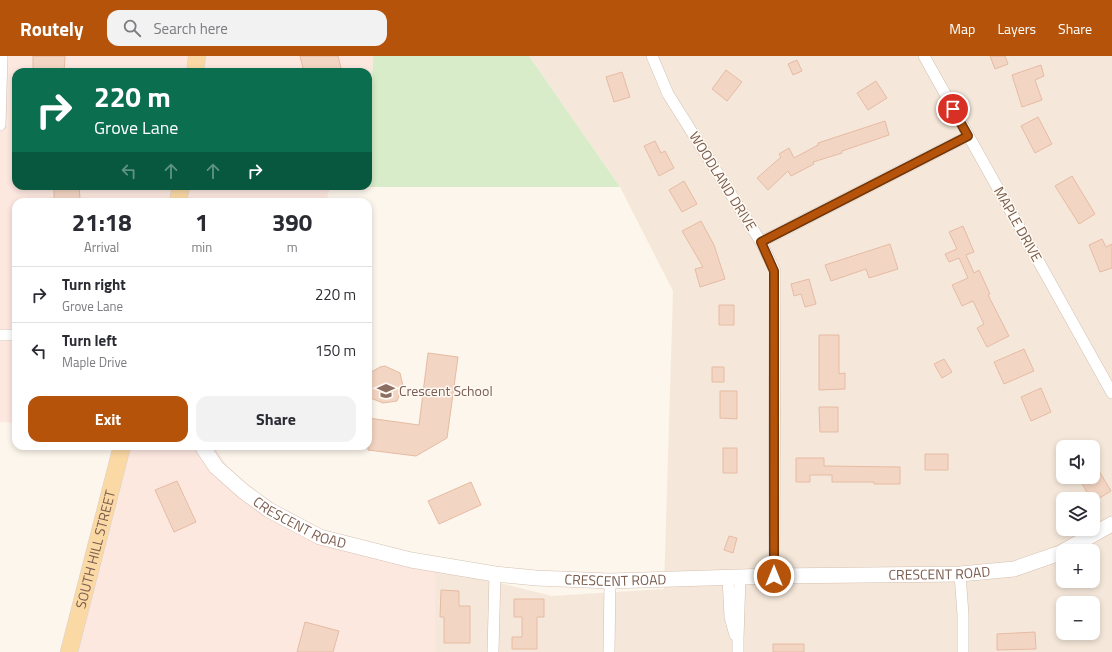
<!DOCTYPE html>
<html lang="en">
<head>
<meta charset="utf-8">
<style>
  :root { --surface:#fff; --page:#f2f2f3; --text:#2b2b33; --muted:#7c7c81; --line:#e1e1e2; --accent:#b45309 }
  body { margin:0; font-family:"Titillium Web",sans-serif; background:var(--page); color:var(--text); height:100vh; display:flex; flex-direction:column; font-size:15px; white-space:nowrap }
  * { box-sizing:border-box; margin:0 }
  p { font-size:13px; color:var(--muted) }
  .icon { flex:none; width:22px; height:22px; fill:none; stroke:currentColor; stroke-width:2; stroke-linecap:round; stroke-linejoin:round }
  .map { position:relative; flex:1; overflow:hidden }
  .drawer { position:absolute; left:12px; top:142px; width:360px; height:252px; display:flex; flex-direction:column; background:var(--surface); border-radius:12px; box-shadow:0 2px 6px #0003 }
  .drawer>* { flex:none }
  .guide { position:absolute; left:12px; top:12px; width:360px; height:122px; border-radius:12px; box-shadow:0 2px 6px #0003; background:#0b6e4f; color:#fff; overflow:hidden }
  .tools { position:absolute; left:1056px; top:384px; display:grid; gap:8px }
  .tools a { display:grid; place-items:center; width:44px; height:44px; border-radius:8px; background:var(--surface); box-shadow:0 2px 6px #0003; font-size:20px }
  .pin { position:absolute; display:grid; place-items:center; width:34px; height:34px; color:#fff; margin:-17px; border:2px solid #fff; border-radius:50%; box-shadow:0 1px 4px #0007 }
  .me { position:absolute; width:44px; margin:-22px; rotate:0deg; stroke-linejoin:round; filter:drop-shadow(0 0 3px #0008) }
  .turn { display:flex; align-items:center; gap:14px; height:84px; padding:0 16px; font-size:18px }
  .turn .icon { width:52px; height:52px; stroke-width:2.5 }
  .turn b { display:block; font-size:28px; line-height:34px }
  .lanes { display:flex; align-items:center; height:38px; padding:0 16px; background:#0003; justify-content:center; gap:20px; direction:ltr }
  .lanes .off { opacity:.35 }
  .eta { display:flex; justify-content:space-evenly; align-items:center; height:68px; text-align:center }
  .eta b { font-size:24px; font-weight:700; line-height:28px }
  .button { display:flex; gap:8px; margin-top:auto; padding:8px 16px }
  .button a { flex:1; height:46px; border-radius:12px; background:var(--accent); color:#fff; font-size:16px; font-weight:700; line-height:46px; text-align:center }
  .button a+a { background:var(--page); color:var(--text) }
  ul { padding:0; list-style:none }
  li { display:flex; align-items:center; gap:12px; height:56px; padding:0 16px; border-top:1px solid var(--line) }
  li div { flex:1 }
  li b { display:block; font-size:15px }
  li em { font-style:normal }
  header { display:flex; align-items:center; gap:24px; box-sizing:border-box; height:56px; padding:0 20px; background:var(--accent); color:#fff }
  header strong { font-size:19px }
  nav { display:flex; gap:22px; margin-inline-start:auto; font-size:14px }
  .search { width:280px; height:36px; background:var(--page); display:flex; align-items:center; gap:10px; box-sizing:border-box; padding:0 14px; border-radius:12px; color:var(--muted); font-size:15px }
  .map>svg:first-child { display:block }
  .residential { fill:#f5e8da; fill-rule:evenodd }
  .commercial { fill:#fde8e0 }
  .green { fill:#d8ecc9 }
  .building { fill:#f3d5c3; stroke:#e6bba3 }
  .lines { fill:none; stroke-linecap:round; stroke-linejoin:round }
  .street-casing { stroke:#d1beb0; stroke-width:12 }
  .secondary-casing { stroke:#d6c0b0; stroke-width:16 }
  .primary-casing { stroke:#dad1cd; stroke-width:18 }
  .street { stroke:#fff; stroke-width:11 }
  .secondary { stroke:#fff; stroke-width:15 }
  .primary { stroke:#fbd9a5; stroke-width:17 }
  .route-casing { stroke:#753606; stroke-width:10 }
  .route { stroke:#b45309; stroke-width:7 }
  .labels { text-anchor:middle; stroke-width:3; stroke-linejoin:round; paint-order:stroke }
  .street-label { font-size:14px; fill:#7a5c4d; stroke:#fffaf3 }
  .education-label { font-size:14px; fill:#785e54; stroke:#fffaf3; text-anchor:start }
</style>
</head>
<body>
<header>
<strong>Routely</strong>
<div class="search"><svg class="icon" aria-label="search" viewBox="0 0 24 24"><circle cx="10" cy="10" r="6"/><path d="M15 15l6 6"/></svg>Search here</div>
<nav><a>Map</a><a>Layers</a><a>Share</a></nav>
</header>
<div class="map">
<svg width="1112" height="596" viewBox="0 0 1112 596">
  <rect width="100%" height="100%" fill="#fdf6ec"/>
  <path class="residential" d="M529,0H1112V596H435V511L552,540L664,533L673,235L620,131ZM1063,391H1093V421H1063ZM1063,443H1093V473H1063ZM1063,495H1093V525H1063ZM1063,547H1093V577H1063Z"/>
  <path class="commercial" d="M0,0H373L368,105V16H16V130H367V131H330L326,146H16V367L0,366Z
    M120,390H214L241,431L328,480L435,511V596H68Z"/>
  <path class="green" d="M373,0H529L620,131H367L368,130Z"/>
  <path class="building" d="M33,0H65L64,16H33Z
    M300,0H338L342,16H304Z
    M990,0H1005L1008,8L995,13Z
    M797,4L802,15L793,19L788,8Z
    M1041,9L1044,20L1035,24L1042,44L1022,51L1012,19Z
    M726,14L742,26L727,45L712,33Z
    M622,16L630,41L614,46L606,21Z
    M876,25L887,42L868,54L857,37Z
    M1038,61L1052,88L1035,97L1021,70Z
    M885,65L889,79L842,95V97L813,106L814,108L791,120L788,115L768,134L757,122L781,101L779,98L789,92L794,102L818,89V87Z
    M655,85L661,97L665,95L674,112L659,120L644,90Z
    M1072,120L1095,158L1079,168L1055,130Z
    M684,125L697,148L682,156L669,134Z
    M54,130H79L80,143H73V146H54Z
    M701,165L714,189L725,223L700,231L695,213L703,211L682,175Z
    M963,170L974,196L966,199L974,217L979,214L990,238L988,239L1009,280L987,291L977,272L984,268L973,245L962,250L952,229L968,222L959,202L949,206L945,198L957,193L949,176Z
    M1102,183L1106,191L1112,188V212L1100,216L1089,189Z
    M890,188L898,213L869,222L866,213L831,225L825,209Z
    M809,223L816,248L805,251L801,238L794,240L791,228Z
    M719,249H734V269H719Z
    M819,279H839V318L845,317V333L819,334Z
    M1024,293L1034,315L1004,328L994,306Z
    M428,297L458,301L447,382L416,400L368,394V362L419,369Z
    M944,303L952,316L942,322L934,308Z
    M385,310L400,317L403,330L397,345L383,347L368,341V318L380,311Z
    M712,311H724V326H712Z
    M1041,332L1051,356L1031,365L1021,341Z
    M720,335H737V363L720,362Z
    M819,351H838V376H820Z
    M723,392H737V417H723Z
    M925,398H948V414H925Z
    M796,402H824V410L900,411V428H874V426H832V419H810V426H796Z
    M1093,405L1111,435L1093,446V443H1091L1080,424L1084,421H1093Z
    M177,425L196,466L174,476L155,434Z
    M471,426L481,449L439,468L428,445Z
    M729,480L737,482L733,497L724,494Z
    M441,534L459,535V550H470V587H444V561H440Z
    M514,543H544V561H537V593H512V581H522V561H514Z
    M305,566L339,575L333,596H297Z
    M1035,576L1036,593L997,594V578Z
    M773,588H804V596H773Z"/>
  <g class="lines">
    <g class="street-casing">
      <path id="street" d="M652,0L668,38L761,186L775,215L774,520
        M924,0L1112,337
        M0,69L2,0
        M761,186L968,80
        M0,279H16
        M960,518L963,559V596
        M728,522L730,561L735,579
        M493,596L495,518
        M609,596L610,525
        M738,596V582L740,521"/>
    </g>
    <g class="secondary-casing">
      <g id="secondary">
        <path id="s1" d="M202,390L216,411L243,435L269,454L320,481L411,504L495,518L536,522L610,525L774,520L960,518L1014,513L1063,496"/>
        <path d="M1064,495L1112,468"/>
      </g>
    </g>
    <g class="primary-casing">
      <g id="primary">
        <path d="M195,16L197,0"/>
        <path d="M178,146L181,130"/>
        <path id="s2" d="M69,596L122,390"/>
      </g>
    </g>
    <use href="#street" class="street"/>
    <use href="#secondary" class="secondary"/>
    <use href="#primary" class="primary"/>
  </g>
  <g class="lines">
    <g class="route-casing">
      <path id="route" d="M774,520V215L761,186L968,80L953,53"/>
    </g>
    <use href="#route" class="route"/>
  </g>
  <defs>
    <g id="school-bare" transform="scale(1.38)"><path d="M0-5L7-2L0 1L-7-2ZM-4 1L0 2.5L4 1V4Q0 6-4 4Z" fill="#8d6e63" stroke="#fffaf3" stroke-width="2.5" paint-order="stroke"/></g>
  </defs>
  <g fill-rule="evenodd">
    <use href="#school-bare" x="386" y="335"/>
  </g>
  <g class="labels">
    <g class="street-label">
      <text transform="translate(723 125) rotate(58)" y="5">WOODLAND DRIVE</text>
      <text transform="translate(1018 168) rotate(61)" y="5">MAPLE DRIVE</text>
      <text dy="5" stroke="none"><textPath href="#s1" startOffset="127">CRESCENT ROAD</textPath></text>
      <text dy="5" stroke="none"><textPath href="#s2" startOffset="106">SOUTH HILL STREET</textPath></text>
      <text dy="5" stroke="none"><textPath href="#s1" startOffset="775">CRESCENT ROAD</textPath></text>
      <text dy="5" stroke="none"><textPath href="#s1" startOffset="451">CRESCENT ROAD</textPath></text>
    </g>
    <g class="education-label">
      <text x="399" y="340">Crescent School</text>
    </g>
  </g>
</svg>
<div class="tools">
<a><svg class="icon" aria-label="sound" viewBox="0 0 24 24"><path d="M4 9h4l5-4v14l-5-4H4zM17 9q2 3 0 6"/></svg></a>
<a><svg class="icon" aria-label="layers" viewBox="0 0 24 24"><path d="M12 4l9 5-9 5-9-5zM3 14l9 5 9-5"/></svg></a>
<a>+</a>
<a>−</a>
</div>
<div class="pin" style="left:953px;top:53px;background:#d93025"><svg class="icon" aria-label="arrive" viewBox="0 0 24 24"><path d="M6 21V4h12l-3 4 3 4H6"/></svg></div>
<svg class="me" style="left:774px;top:520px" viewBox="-20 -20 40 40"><circle r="17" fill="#b45309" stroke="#fff" stroke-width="3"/><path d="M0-11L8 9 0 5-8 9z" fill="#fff"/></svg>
<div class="guide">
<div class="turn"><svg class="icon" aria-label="right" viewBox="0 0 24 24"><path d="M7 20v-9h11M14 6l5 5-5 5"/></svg><div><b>220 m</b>Grove Lane</div></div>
<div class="lanes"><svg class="icon off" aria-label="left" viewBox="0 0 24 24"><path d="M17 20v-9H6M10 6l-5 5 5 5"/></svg><svg class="icon off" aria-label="ahead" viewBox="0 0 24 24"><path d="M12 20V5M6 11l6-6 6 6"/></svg><svg class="icon off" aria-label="ahead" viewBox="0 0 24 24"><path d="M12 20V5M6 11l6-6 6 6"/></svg><svg class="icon" aria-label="right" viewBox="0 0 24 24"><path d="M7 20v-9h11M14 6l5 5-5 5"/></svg></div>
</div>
<section class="drawer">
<div class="eta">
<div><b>21:18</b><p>Arrival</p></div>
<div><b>1</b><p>min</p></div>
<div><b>390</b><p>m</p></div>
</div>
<ul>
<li><svg class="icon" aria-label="right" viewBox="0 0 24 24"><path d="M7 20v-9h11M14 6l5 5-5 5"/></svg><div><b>Turn right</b><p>Grove Lane</p></div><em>220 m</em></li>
<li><svg class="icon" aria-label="left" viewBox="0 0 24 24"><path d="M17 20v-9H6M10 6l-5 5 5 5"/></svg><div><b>Turn left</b><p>Maple Drive</p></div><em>150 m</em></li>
</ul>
<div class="button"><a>Exit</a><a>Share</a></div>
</section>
</div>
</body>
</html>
